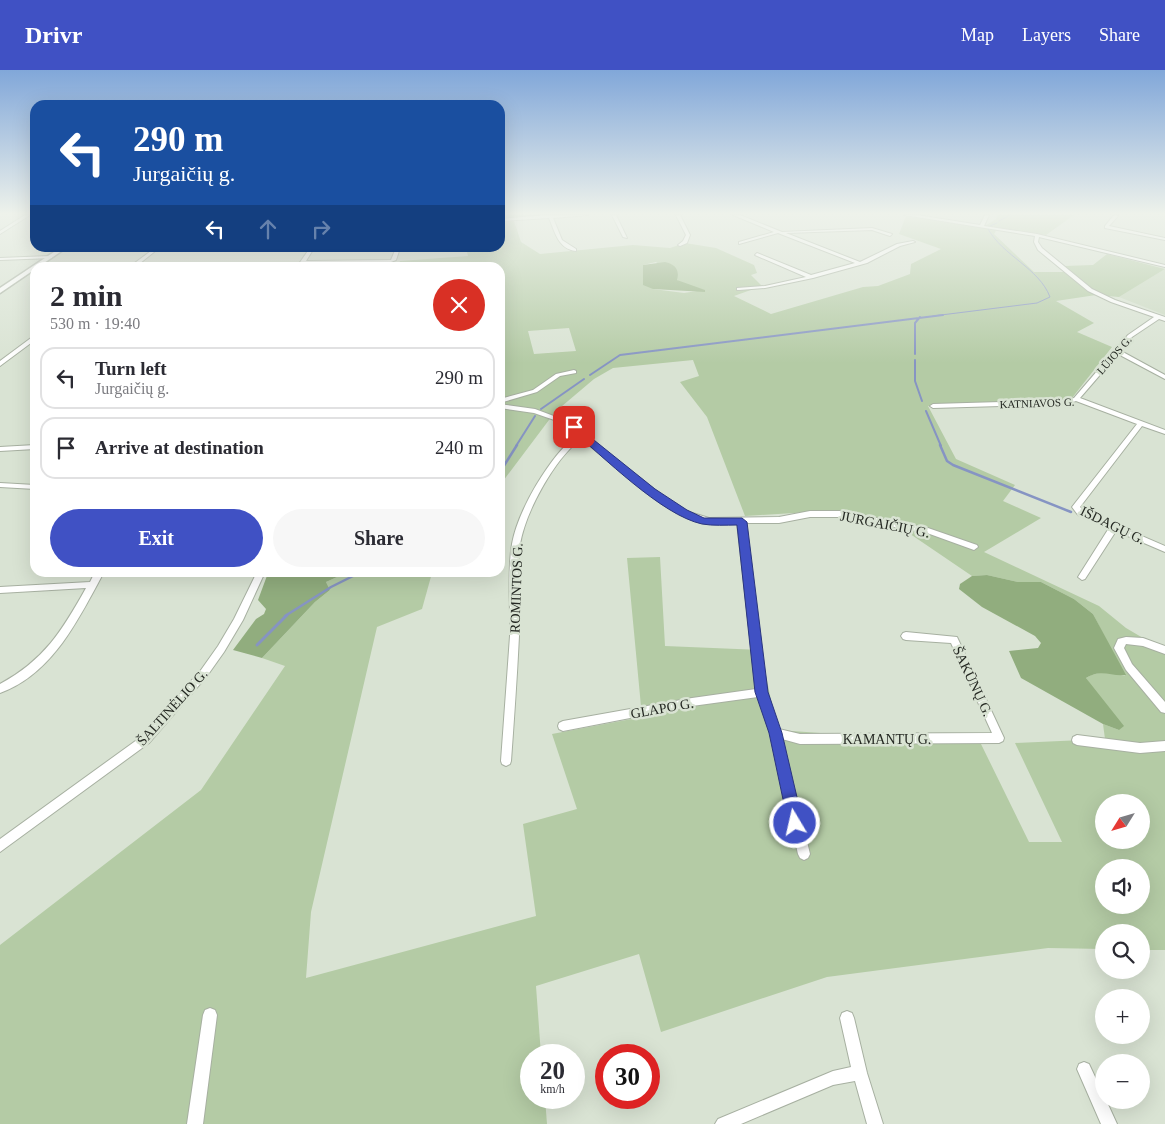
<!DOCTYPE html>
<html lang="en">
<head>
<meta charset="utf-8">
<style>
  :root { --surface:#fff; --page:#f7f7f7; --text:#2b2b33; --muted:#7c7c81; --line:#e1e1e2; --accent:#4051c4 }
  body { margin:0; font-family:Georgia,serif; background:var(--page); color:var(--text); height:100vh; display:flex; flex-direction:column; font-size:19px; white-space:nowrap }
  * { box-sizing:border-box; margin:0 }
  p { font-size:16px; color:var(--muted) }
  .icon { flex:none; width:28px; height:28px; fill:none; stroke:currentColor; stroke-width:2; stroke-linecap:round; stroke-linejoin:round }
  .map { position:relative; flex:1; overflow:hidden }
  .drawer { position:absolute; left:30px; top:192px; width:475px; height:315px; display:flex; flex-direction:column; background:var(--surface); border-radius:15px; box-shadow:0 5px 20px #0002 }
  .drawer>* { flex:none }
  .banner { position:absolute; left:30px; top:30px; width:475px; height:152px; border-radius:15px; box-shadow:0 5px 20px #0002; background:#1a4fa0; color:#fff; overflow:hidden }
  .needle { width:32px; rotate:233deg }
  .fabs { position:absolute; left:1095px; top:724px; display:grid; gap:10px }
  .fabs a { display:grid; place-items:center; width:55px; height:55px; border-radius:50%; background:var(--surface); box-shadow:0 5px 20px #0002; font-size:25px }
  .speed { position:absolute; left:520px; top:974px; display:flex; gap:10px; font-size:25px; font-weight:700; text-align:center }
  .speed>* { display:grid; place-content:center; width:65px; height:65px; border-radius:50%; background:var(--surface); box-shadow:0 5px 20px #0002; line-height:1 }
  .speed small { font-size:12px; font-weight:400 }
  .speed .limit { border:8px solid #d22; background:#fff; color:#111 }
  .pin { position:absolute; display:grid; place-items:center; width:42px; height:42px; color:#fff; margin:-21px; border-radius:10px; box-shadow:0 2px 8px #0006 }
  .me { position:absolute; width:55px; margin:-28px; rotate:351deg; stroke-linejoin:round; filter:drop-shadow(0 0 4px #0008) }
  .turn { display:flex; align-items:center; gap:18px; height:105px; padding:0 20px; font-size:22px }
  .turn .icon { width:65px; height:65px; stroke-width:2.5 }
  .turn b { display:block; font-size:35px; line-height:42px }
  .lanes { display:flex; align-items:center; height:48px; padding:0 20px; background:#0003; justify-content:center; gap:25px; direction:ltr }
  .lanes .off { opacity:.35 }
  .round { display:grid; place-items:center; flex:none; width:52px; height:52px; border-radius:26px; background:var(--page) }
  .head { display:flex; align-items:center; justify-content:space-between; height:85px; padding:0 20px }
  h1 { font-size:30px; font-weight:700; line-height:38px }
  .primary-button { display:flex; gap:10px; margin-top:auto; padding:10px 20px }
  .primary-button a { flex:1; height:58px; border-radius:30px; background:var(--accent); color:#fff; font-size:20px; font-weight:700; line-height:58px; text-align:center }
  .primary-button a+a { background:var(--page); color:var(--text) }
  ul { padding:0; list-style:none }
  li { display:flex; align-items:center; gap:15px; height:62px; margin:0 10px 8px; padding:0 10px; border:2px solid var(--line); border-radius:15px }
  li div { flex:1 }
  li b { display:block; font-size:19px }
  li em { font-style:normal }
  header { display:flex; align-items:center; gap:30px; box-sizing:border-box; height:70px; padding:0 25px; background:var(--accent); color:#fff }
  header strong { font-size:24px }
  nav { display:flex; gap:28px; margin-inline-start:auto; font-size:18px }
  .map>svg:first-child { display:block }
  .built { fill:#ccdac3 }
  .green { fill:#b4cba5; fill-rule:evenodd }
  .forest { fill:#91ad7e }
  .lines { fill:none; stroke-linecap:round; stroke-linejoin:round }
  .stream-far3 { stroke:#8694c3; stroke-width:1 }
  .stream-far2 { stroke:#8694c3; stroke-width:2 }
  .stream-far1 { stroke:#8694c3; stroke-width:2.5 }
  .stream { stroke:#8694c3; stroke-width:3 }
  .minor-casing { stroke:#a7b0a1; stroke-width:2 }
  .major-casing { stroke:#a7b0a1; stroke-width:3 }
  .minor { fill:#fff; fill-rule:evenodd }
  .major { fill:#fff; fill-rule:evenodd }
  .route { fill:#4051c4; stroke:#2a357f }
  .labels { text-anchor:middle; stroke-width:5; stroke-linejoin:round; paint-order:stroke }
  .far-street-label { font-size:11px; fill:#242822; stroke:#d9e3d3 }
  .street-label { font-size:14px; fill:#242822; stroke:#d9e3d3 }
</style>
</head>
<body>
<header>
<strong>Drivr</strong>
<nav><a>Map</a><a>Layers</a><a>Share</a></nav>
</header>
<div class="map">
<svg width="1165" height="1054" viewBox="0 0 1165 1054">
  <rect width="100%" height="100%" fill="#d9e3d3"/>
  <path class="built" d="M1165,199V245L1119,227Z"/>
  <path class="green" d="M500,145H532L533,149L514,151L521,172L540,184L633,175L670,178L685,173L716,178L754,195L757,203L751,205L762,216L734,226L771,244L863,217L878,216L910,204L911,194L941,179L899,164L906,146L997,159L994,164L1034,202H1069L1064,196L1093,195L1107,184L1165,199L1119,227L1096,225L1056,231L1094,253L1077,262L1112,277L1072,328L1061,330L928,336L956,389L1015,415L1003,431L1041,448L984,482L1099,536L1126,558L1143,568L1165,577V880H1141V862H1104V879L1048,878L827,907L661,962L639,884L536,916L541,985H531V1028H545L547,1054H0V875L201,720L285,596L262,588L315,532L330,520L326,512L346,503H432L422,539L377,557L311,842L306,908L536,846L523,754L577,739L552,664L642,647L627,488L660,487L665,576L761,580L777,660L981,674L1029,772H1062L1015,673L1105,669L1103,654L1119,660L1086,608C1099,600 1110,603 1125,606L1093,544L1074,529L1041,512H1018L987,505L972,506L894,453L845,442L826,441L745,446L707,347L680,312L699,306L693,290L613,298L594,309L555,342L500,415V198L397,197L400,191L468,186L466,178H500ZM656,192L681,213L704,220L684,223L653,219L643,195ZM569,258L576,281L534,284L528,261ZM1104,732H1141V770H1104ZM1104,798H1141V835H1104Z
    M998,145H1074L1046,165L985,156L996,149Z"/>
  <path class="forest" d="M665,192C675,194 680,200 677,210L705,220V222L653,219L643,215V195Z
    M268,503H346L326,512L330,520L315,532L262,588L233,580L256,549L264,544L266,539L258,530Z
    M987,505L1018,512H1041L1074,529L1093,544L1126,605C1111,607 1102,598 1086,608L1124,656L1119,660L1103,654L1021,608L1009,581L1038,578L1041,573L1035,566L982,537L959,519L960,514L972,506Z"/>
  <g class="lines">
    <path class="stream-far3" d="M999,151L1010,145
      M990,156L997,153
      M933,246L1037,233L1050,227C1039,198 1003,186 988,159"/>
    <path class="stream-far2" d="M915,284V253L920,247
      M915,290V311L922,331
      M590,305L620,285L943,245
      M541,339L584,309
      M926,341L941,376
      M516,376L535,346"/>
    <path class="stream-far1" d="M940,375L947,391L953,395L1071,442
      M500,402L517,375
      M285,546L331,517L361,502"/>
    <path class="stream" d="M257,575L287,545"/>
    <g class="minor-casing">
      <path id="minor" d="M25,145H30L0,164V161Z
        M548,145H588L553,148L562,170L576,179V181C558,179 555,162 549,148L500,151V149Z
        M612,145H616L627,168L623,167Z
        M676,145H680L690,165L687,173L680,176L678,175L683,171L686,165Z
        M733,145H740L782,162L872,158L892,164L890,166L872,160L786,163L860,192L897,174L913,171L915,172L900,176L867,193L813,208L765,218L739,220H737V218L765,216L806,207L755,185L757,183L811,205L855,193L778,163L739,174V172L774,162Z
        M904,145H917L980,155L985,145H989L984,156L1037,164L1165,195V197L1039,167L1038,172L1042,178L1092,219L1115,230L1165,247V251L1159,249L1132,267L1121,281L1165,305V309L1118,284L1080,328L1165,360V364L1142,356L1080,437L1084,441L1165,476V482L1116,461L1085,509L1082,510L1078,507L1109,458L1078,445L1072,437L1137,354L1076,331L1067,334L933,338L930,336L933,334L1066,330L1074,328L1128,265L1154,247L1111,232L1088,221L1038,180L1034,172L1035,166Z
        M1114,145L1118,146L1109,156L1165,168V170L1105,158V156Z
        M155,178H159L134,198H128Z
        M310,178H314L306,191L391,190L396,178H400L396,190L391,192L304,193L301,198H296Z
        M50,186L52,187V188L0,190V188Z
        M35,265V270L0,296V291Z
        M574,300L576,301V303L560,306L537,322L500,333V329L533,320L556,304Z
        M500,334L535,339L567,351L668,430L686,441L709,448L779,447L810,441H841L928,458L977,475L978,477L974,480L927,463L841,447H810L779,453H745L766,622L779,659L800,664L992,663L951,573L906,570L903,569L901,566L903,563L906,562L957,567L1004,668L1003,671L999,673L800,674L782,669L810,784L808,788L804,790L800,788L798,784L770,663L758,627L692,636L563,661L559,659L558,656L559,653L563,651L692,628L756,619L737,453L709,454L680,445L662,434L581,369C555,388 525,442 520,475C516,505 520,536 519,566C517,608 514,649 511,691L510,694L506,696L502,694L501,691C504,649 507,608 510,566C511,536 507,503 512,474C518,440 550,386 577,365L563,353L534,343L500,338Z
        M35,375V379L0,381V377Z
        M0,413L35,415V419L0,417Z
        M95,502H104C79,548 53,604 0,623V614C44,590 62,561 86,518L0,523V517L90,512Z
        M257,502H265L243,550L224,582L207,606L149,673L0,782V769L141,667L201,600L218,576L234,549Z
        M1126,567L1143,568L1165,576V584L1143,576L1126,574L1124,578L1132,594L1165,632V643L1161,642L1126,600L1114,578L1118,569Z
        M1077,665L1140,673L1165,671V681L1140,683L1077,675L1073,673L1072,670L1073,667Z
        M210,938L215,940L217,945L203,1054H187L203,945L205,940Z
        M847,941L852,943L854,948L867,1003L883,1054H867L855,1011L833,1015L741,1054H715L718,1049L833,1001L851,997L840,948L842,943Z
        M1084,992L1089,994L1104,1026V1030H1106L1117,1054H1101L1077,999L1079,994Z"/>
    </g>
    <g class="major-casing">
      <path id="major" d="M60,178H66L0,223V218Z"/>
    </g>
    <use href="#minor" class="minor"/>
    <use href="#major" class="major"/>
  </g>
  <linearGradient id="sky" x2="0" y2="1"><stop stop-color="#81a7d9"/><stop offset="0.49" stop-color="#eef2eb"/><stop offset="1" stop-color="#eef2eb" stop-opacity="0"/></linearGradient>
  <rect width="1165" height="293" fill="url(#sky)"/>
  <path class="route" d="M574,354L655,419L687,440L704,448H742L747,452L768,622L782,663L803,753L801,758L795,761L790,758L788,753L769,663L755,622L737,455C726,455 713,456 702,454C661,445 603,386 570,359V355Z"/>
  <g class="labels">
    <g class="far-street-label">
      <text transform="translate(1114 285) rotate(-49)" y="4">LŪJOS G.</text>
      <text transform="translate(1037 333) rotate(-2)" y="4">KATNIAVOS G.</text>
    </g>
    <g class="street-label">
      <text transform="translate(885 454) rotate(11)" y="5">JURGAIČIŲ G.</text>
      <text transform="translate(1113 455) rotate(26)" y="5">IŠDAGŲ G.</text>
      <text transform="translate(516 518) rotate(-88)" y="5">ROMINTOS G.</text>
      <text transform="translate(973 611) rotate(65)" y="5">ŠAKŪNŲ G.</text>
      <text transform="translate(172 637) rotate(-48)" y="5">ŠALTINĖLIO G.</text>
      <text transform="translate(662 638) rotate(-10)" y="5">GLAPO G.</text>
      <text x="887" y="674">KAMANTŲ G.</text>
    </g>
  </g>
</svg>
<div class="fabs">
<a><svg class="needle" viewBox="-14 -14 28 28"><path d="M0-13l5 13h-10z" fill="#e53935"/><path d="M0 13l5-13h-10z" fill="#7c7c81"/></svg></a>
<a><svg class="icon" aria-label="sound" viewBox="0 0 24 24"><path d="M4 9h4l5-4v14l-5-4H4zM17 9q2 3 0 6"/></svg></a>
<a><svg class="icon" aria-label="search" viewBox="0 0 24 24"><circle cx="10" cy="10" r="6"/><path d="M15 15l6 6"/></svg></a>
<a>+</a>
<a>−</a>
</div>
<div class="speed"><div>20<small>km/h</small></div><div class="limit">30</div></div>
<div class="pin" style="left:574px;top:357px;background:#d93025"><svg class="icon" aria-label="arrive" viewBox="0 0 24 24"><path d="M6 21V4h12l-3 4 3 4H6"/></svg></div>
<svg class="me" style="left:795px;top:753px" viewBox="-20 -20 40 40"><circle r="17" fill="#4051c4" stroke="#fff" stroke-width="3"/><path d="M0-11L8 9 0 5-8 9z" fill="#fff"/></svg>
<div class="banner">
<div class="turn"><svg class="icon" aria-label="left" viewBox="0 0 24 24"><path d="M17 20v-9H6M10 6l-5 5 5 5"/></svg><div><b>290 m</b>Jurgaičių g.</div></div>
<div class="lanes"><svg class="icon" aria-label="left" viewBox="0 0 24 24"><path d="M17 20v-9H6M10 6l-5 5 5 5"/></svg><svg class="icon off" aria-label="ahead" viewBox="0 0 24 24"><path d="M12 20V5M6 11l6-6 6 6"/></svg><svg class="icon off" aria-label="right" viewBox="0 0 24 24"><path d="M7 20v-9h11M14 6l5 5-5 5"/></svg></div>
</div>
<section class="drawer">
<div class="head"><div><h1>2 min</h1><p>530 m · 19:40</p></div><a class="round" style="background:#d93025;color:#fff"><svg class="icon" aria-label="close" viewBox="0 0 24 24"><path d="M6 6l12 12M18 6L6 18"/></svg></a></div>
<ul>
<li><svg class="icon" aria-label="left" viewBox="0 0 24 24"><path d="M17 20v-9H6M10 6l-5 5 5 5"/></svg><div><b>Turn left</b><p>Jurgaičių g.</p></div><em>290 m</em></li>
<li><svg class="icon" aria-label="arrive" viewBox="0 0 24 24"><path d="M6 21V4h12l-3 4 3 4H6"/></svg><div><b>Arrive at destination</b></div><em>240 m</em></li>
</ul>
<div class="primary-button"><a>Exit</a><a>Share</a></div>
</section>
</div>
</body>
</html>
